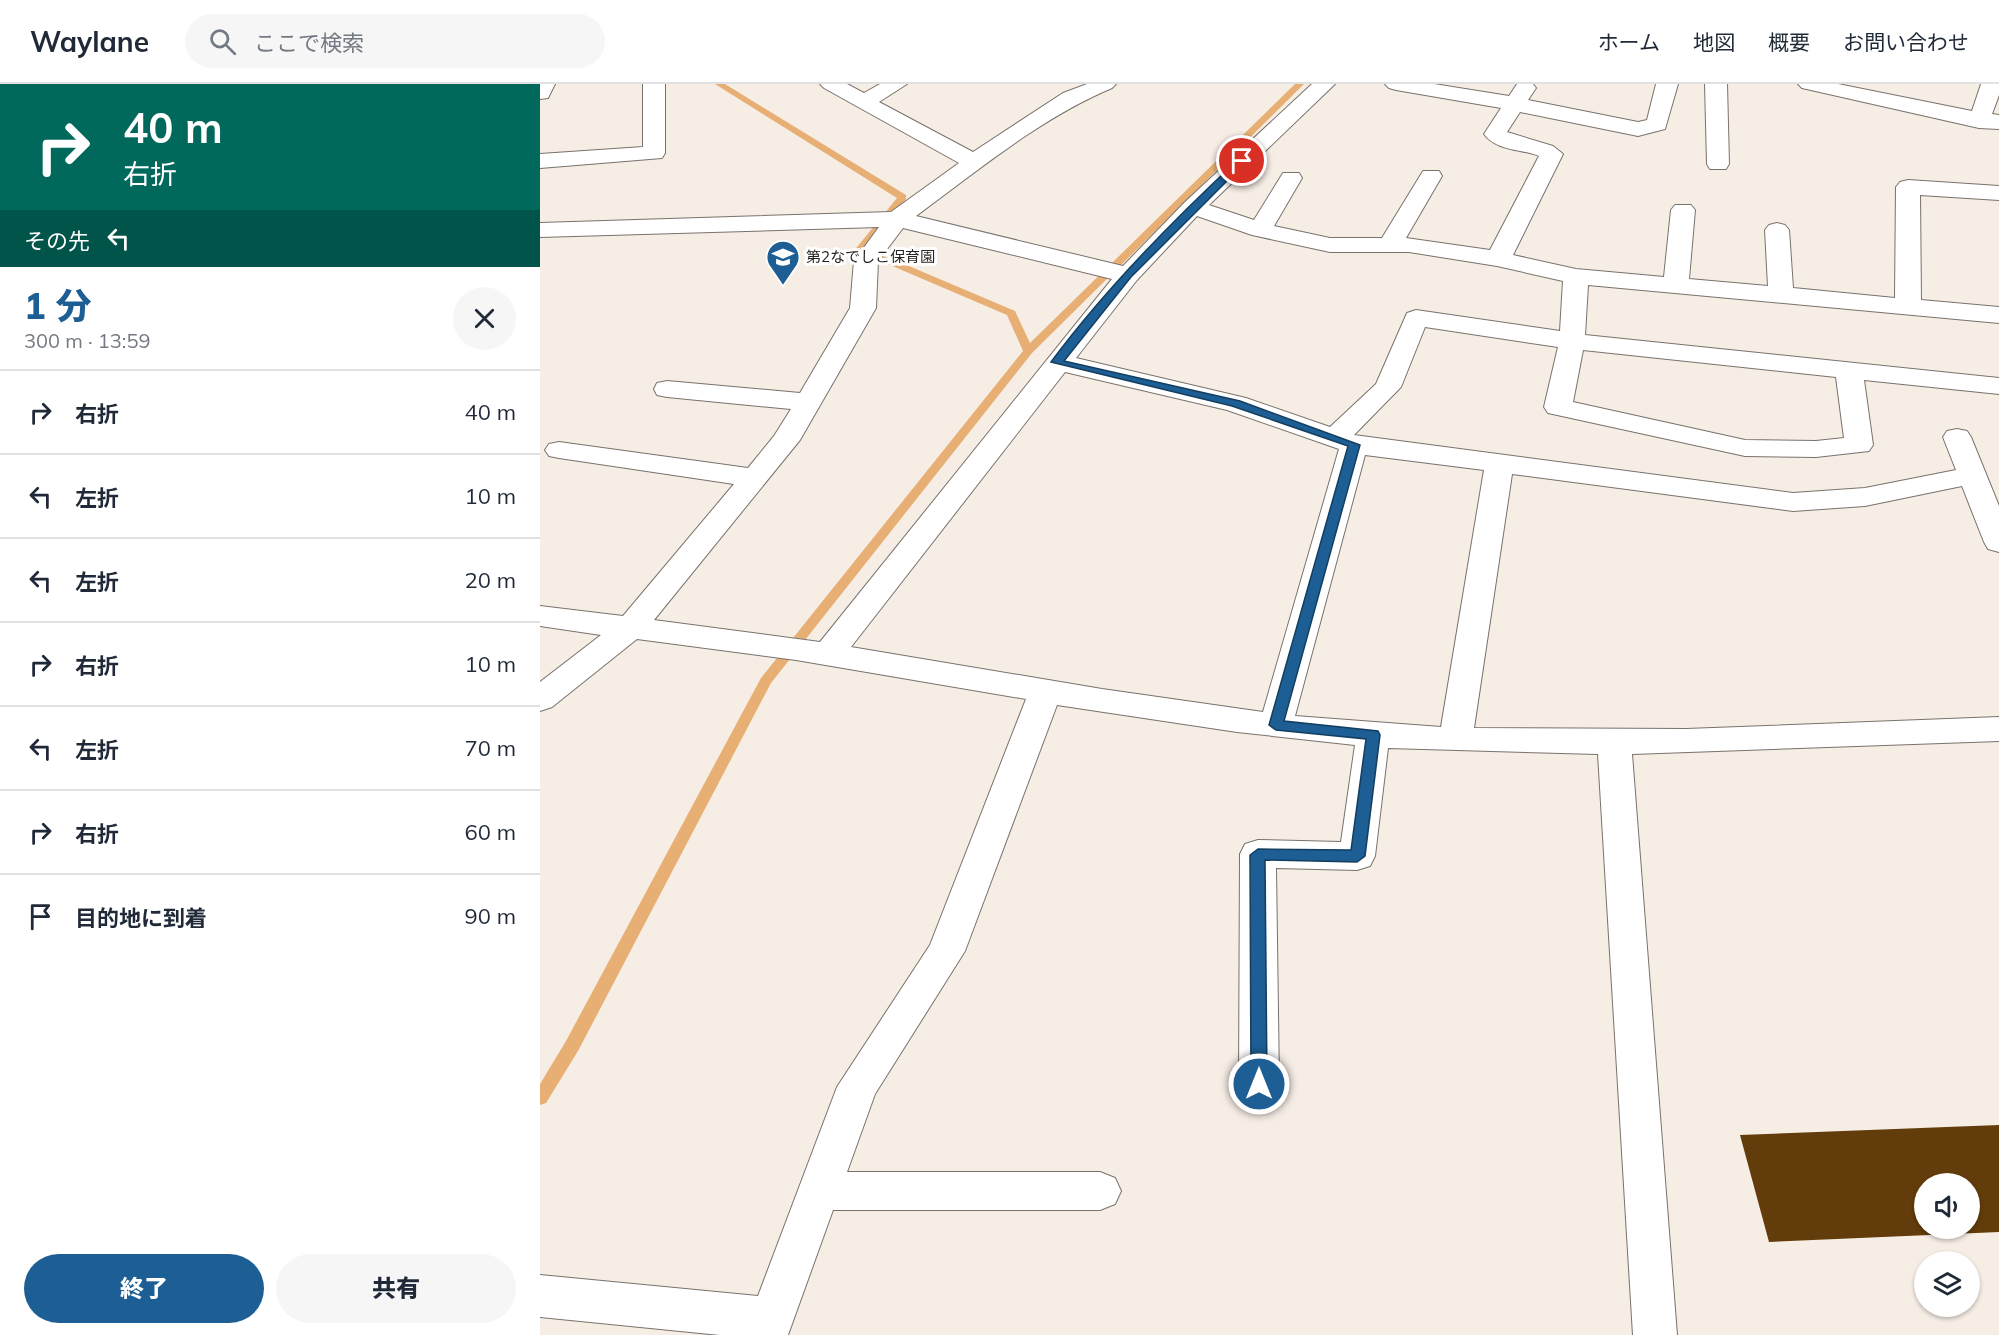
<!DOCTYPE html>
<html lang="ja">
<head>
<meta charset="utf-8">
<style>
  :root { --surface:#fff; --page:#f6f6f7; --text:#1f2937; --muted:#747a83; --line:#e0e1e3; --accent:#1d5f94 }
  body { margin:0; font-family:Mulish,"Noto Sans JP",sans-serif; background:var(--page); color:var(--text); height:100vh; display:flex; flex-direction:column; font-size:22px; white-space:nowrap }
  * { box-sizing:border-box; margin:0 }
  p { font-size:20px; color:var(--muted) }
  .icon { flex:none; width:33px; height:33px; fill:none; stroke:currentColor; stroke-width:2; stroke-linecap:round; stroke-linejoin:round }
  .map { position:relative; flex:1; overflow:hidden }
  .side { display:flex; flex-direction:column; background:var(--surface); width:540px }
  .side>* { flex:none }
  .guide { background:#00695c; color:#fff; overflow:hidden }
  .buttons { position:absolute; left:1374px; top:1089px; display:grid; gap:12px }
  .buttons a { display:grid; place-items:center; width:66px; height:66px; border-radius:50%; background:var(--surface); box-shadow:0 2px 4px #0004; font-size:30px }
  .pin { position:absolute; display:grid; place-items:center; width:51px; height:51px; color:#fff; margin:-26px; border:3px solid #fff; border-radius:50%; box-shadow:0 2px 6px #0007 }
  .me { position:absolute; width:66px; margin:-33px; rotate:0deg; stroke-linejoin:round; filter:drop-shadow(0 0 4px #0008) }
  .turn { display:flex; align-items:center; gap:21px; height:126px; padding:0 24px; font-size:27px }
  .turn .icon { width:78px; height:78px; stroke-width:2.5 }
  .turn b { display:block; font-size:42px; line-height:51px }
  .then { display:flex; align-items:center; height:57px; padding:0 24px; background:#0003; gap:12px; font-size:22px }
  .round { display:grid; place-items:center; flex:none; width:63px; height:63px; border-radius:32px; background:var(--page) }
  .summary { display:flex; align-items:center; justify-content:space-between; height:102px; padding:0 24px }
  h1 { font-size:36px; font-weight:800; line-height:45px; color:var(--accent) }
  .cta { display:flex; gap:12px; margin-top:auto; padding:12px 24px }
  .cta a { flex:1; height:69px; border-radius:36px; background:var(--accent); color:#fff; font-size:24px; font-weight:800; line-height:69px; text-align:center }
  .cta a+a { background:var(--page); color:var(--text) }
  ul { padding:0; list-style:none }
  li { display:flex; align-items:center; gap:18px; height:84px; padding:0 24px; border-top:2px solid var(--line) }
  li div { flex:1 }
  li b { display:block; font-size:22px }
  li em { font-style:normal }
  header { display:flex; align-items:center; gap:36px; box-sizing:border-box; height:84px; padding:0 30px; background:var(--surface); border-bottom:2px solid var(--line) }
  header strong { font-size:28px }
  nav { display:flex; gap:33px; margin-inline-start:auto; font-size:21px }
  .search { width:420px; height:54px; background:var(--page); display:flex; align-items:center; gap:15px; box-sizing:border-box; padding:0 21px; border-radius:33px; color:var(--muted); font-size:22px }
  main { display:flex; flex:1; min-height:0 }
  .map>svg:first-child { display:block }
  .lines { fill:none; stroke-linecap:round; stroke-linejoin:round }
  .stream { fill:#e7af73; fill-rule:evenodd }
  .building { fill:#623c0a; fill-rule:evenodd }
  .minor-casing { stroke:#79726b; stroke-width:2 }
  .minor { fill:#fff; fill-rule:evenodd }
  .route { fill:#1d5f94; stroke:#133e60; stroke-width:1.5 }
  .labels { text-anchor:middle; stroke-width:6; stroke-linejoin:round; paint-order:stroke }
  .far-poi-label { font-size:15px; fill:#282421; stroke:#fff; text-anchor:start }
</style>
</head>
<body>
<header>
<strong>Waylane</strong>
<div class="search"><svg class="icon" aria-label="search" viewBox="0 0 24 24"><circle cx="10" cy="10" r="6"/><path d="M15 15l6 6"/></svg>ここで検索</div>
<nav><a>ホーム</a><a>地図</a><a>概要</a><a>お問い合わせ</a></nav>
</header>
<main>
<section class="side">
<div class="guide">
<div class="turn"><svg class="icon" aria-label="right" viewBox="0 0 24 24"><path d="M7 20v-9h11M14 6l5 5-5 5"/></svg><div><b>40 m</b>右折</div></div>
<div class="then">その先<svg class="icon" aria-label="left" viewBox="0 0 24 24"><path d="M17 20v-9H6M10 6l-5 5 5 5"/></svg></div>
</div>
<div class="summary"><div><h1>1 分</h1><p>300 m · 13:59</p></div><a class="round"><svg class="icon" aria-label="close" viewBox="0 0 24 24"><path d="M6 6l12 12M18 6L6 18"/></svg></a></div>
<ul>
<li><svg class="icon" aria-label="right" viewBox="0 0 24 24"><path d="M7 20v-9h11M14 6l5 5-5 5"/></svg><div><b>右折</b></div><em>40 m</em></li>
<li><svg class="icon" aria-label="left" viewBox="0 0 24 24"><path d="M17 20v-9H6M10 6l-5 5 5 5"/></svg><div><b>左折</b></div><em>10 m</em></li>
<li><svg class="icon" aria-label="left" viewBox="0 0 24 24"><path d="M17 20v-9H6M10 6l-5 5 5 5"/></svg><div><b>左折</b></div><em>20 m</em></li>
<li><svg class="icon" aria-label="right" viewBox="0 0 24 24"><path d="M7 20v-9h11M14 6l5 5-5 5"/></svg><div><b>右折</b></div><em>10 m</em></li>
<li><svg class="icon" aria-label="left" viewBox="0 0 24 24"><path d="M17 20v-9H6M10 6l-5 5 5 5"/></svg><div><b>左折</b></div><em>70 m</em></li>
<li><svg class="icon" aria-label="right" viewBox="0 0 24 24"><path d="M7 20v-9h11M14 6l5 5-5 5"/></svg><div><b>右折</b></div><em>60 m</em></li>
<li><svg class="icon" aria-label="arrive" viewBox="0 0 24 24"><path d="M6 21V4h12l-3 4 3 4H6"/></svg><div><b>目的地に到着</b></div><em>90 m</em></li>
</ul>
<div class="cta"><a>終了</a><a>共有</a></div>
</section>
<div class="map">
<svg width="1459" height="1251" viewBox="0 0 1459 1251">
  <rect width="100%" height="100%" fill="#f6ede5"/>
  <g class="lines">
    <path class="stream" d="M175,0H185L366,111V115L324,168L350,174L475,227L490,259L755,0H764L492,269L231,599L38,967L6,1019L0,1021V1000L26,957L221,594L483,267L467,231L343,178L313,172V168L357,114Z"/>
  </g>
  <path class="building" d="M1459,1041V1148L1229,1158L1200,1051ZM1384,1100H1430V1144H1384Z"/>
  <g class="lines">
    <g class="minor-casing">
      <path id="minor" d="M0,0H15L8,14L0,15Z
        M103,0H125V69L122,74L0,84V70L103,63Z
        M280,0H307L324,9L340,0H367L339,18L433,68L523,9L547,0H576L572,4C501,34 438,86 376,132L583,182L645,118L772,0H795L669,121L714,136L743,89H759L762,94L734,142L790,154H842L883,87H899L902,92L866,154L950,166L999,72C982,65 956,67 944,50L961,24L856,6L849,4L845,0H894L969,12L977,0H993L996,4L988,16L1098,38L1107,36L1116,0H1138L1125,45L1098,52L980,28L967,48L1013,62L1023,70L973,171L1036,185L1124,193L1131,126L1135,121H1151L1155,126L1149,195L1228,202L1225,146L1229,141L1237,139L1245,141L1249,146L1253,204L1355,214L1356,103L1360,98L1368,96L1459,102V116L1380,111L1381,216L1459,223V239L1048,201L1045,251L1459,294V310L1324,296L1333,361L1329,367L1276,373L1205,372L1008,329L1004,323L1018,263L885,243L861,303L814,351L1253,409L1325,404L1416,386L1403,353L1407,347L1417,345L1427,347L1431,353L1459,422V468L1448,465L1444,458L1422,402L1325,422L1253,427L972,390L934,644L1146,645L1459,633V657L1092,670L1137,1251H1093L1058,670L848,664L835,772L830,782L817,786L736,784L739,1000L733,1012L719,1017L705,1012L699,1000L700,770L705,760L718,756L801,758L815,661L697,648L517,621L425,867L335,1010L307,1088H560L575,1094L581,1107L575,1120L560,1126H293L248,1251H180L0,1233V1191L218,1212L297,1003L390,861L486,615L256,576L97,555L12,623L0,627V598L61,551L0,542V522L83,532L194,400L19,374L9,372L5,366L9,360L19,358L208,384L234,352L251,325L127,313L117,311L114,305L117,299L127,297L260,309L310,224L314,177L339,143L0,153V139L351,128L419,79L284,4ZM657,132L712,151L790,168H869L957,182L1023,197L1020,247L876,226L867,229L836,300L790,343L706,314L536,274L597,196ZM363,144L572,195L280,558L114,536L260,356L336,224L338,177ZM1043,266L1296,293L1304,354L1276,357L1205,356L1033,318ZM525,288L687,326L799,365L723,628L562,605L311,563ZM825,371L944,386L901,643L755,632Z
        M1165,0H1187L1189,80L1186,85H1170L1167,80Z
        M1258,0H1298L1432,27L1441,0H1459V11L1452,30L1459,31V45L1439,44L1262,4Z"/>
    </g>
    <use href="#minor" class="minor"/>
  </g>
  <path class="route" d="M699,75L707,77L591,193L524,277L700,317L820,361L744,637L838,647L840,651L825,772L817,778L725,776L727,1000L725,1005H713L711,1000L710,771L718,765L811,766L826,655L736,646L729,641L808,362L692,322L511,278C566,204 631,138 699,75Z"/>
  <defs>
    <g id="school-pin" transform="scale(1.725)"><path d="M0 17L-7.5 6A9.5 9.5 0 1 1 7.5 6Z" fill="#1d5f94" stroke="#fff"/><path d="M0-5L7-2L0 1L-7-2ZM-4 1L0 2.5L4 1V4Q0 6-4 4Z" fill="#fff"/></g>
  </defs>
  <g fill-rule="evenodd">
    <use href="#school-pin" x="243" y="173"/>
  </g>
  <g class="labels">
    <g class="far-poi-label">
      <text x="266" y="178">第2なでしこ保育園</text>
    </g>
  </g>
</svg>
<div class="buttons">
<a><svg class="icon" aria-label="sound" viewBox="0 0 24 24"><path d="M4 9h4l5-4v14l-5-4H4zM17 9q2 3 0 6"/></svg></a>
<a><svg class="icon" aria-label="layers" viewBox="0 0 24 24"><path d="M12 4l9 5-9 5-9-5zM3 14l9 5 9-5"/></svg></a>
</div>
<div class="pin" style="left:702px;top:77px;background:#d93025"><svg class="icon" aria-label="arrive" viewBox="0 0 24 24"><path d="M6 21V4h12l-3 4 3 4H6"/></svg></div>
<svg class="me" style="left:719px;top:1000px" viewBox="-20 -20 40 40"><circle r="17" fill="#1d5f94" stroke="#fff" stroke-width="3"/><path d="M0-11L8 9 0 5-8 9z" fill="#fff"/></svg>
</div>
</main>
</body>
</html>
